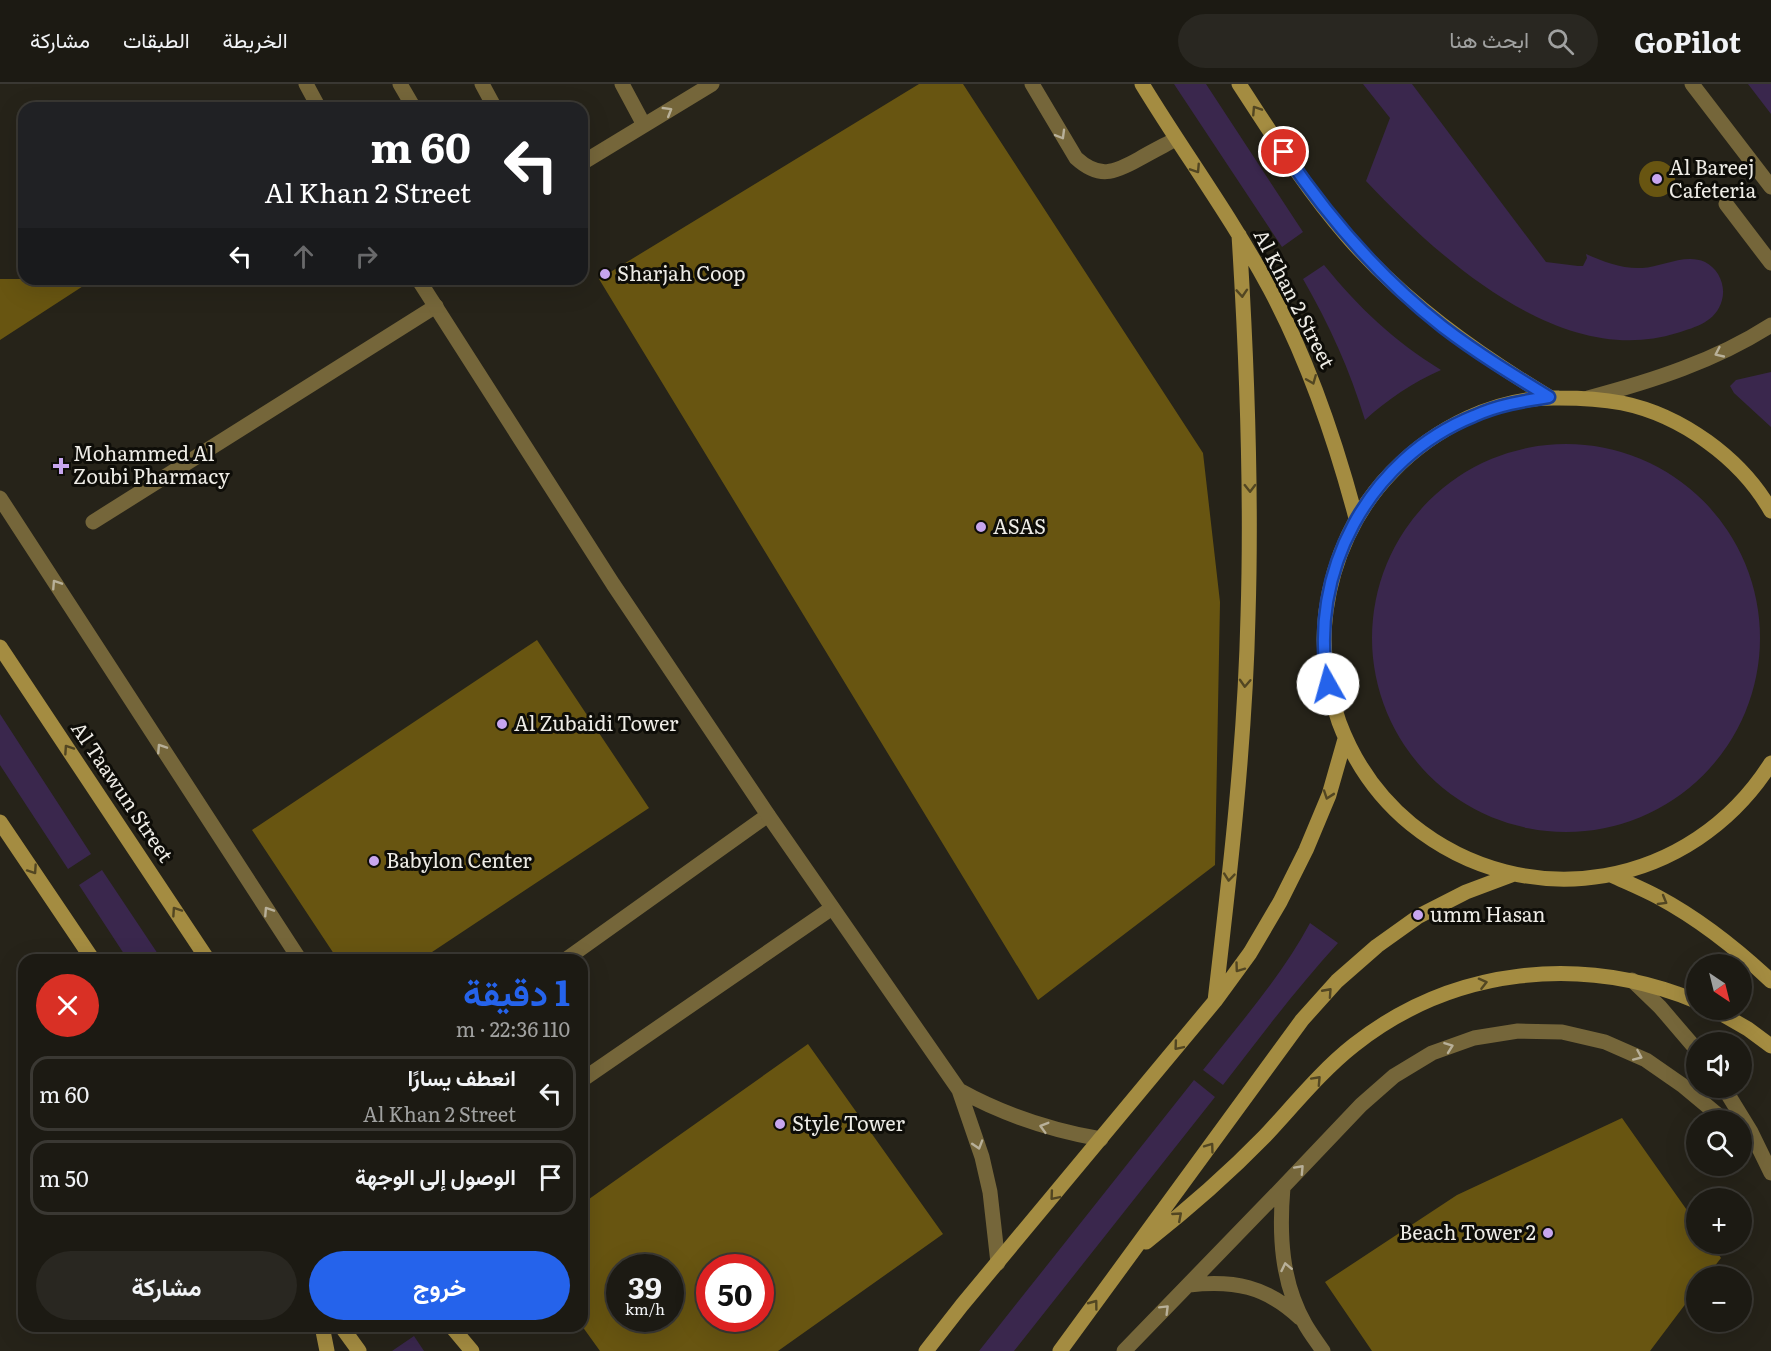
<!DOCTYPE html>
<html lang="ar">
<head>
<meta charset="utf-8">
<style>
  :root { --surface:#1c1a13; --page:#292721; --text:#f1f3f6; --muted:#a0a1a0; --line:#3a3833; --accent:#2563eb }
  body { margin:0; font-family:Literata,Vazirmatn,serif; background:var(--page); color:var(--text); direction:rtl; height:100vh; display:flex; flex-direction:column; font-size:22px; white-space:nowrap }
  * { box-sizing:border-box; margin:0 }
  p { font-size:20px; color:var(--muted) }
  .icon { flex:none; width:33px; height:33px; fill:none; stroke:currentColor; stroke-width:2; stroke-linecap:round; stroke-linejoin:round }
  .map { position:relative; flex:1; overflow:hidden; direction:ltr }
  .sheet { position:absolute; left:18px; top:870px; width:570px; height:378px; display:flex; flex-direction:column; background:var(--surface); border-radius:18px; box-shadow:0 6px 24px #0002,0 0 0 2px var(--line); direction:rtl }
  .sheet>* { flex:none }
  .banner { position:absolute; left:18px; top:18px; width:570px; height:183px; border-radius:18px; box-shadow:0 6px 24px #0002,0 0 0 2px var(--line); direction:rtl; background:#202124; color:#fff; overflow:hidden }
  .needle { width:39px; rotate:145deg }
  .controls { position:absolute; left:1686px; top:870px; display:grid; gap:12px }
  .controls a { display:grid; place-items:center; width:66px; height:66px; border-radius:50%; background:var(--surface); box-shadow:0 6px 24px #0002,0 0 0 2px var(--line); font-size:30px }
  .speed { position:absolute; left:606px; top:1170px; display:flex; gap:12px; font-size:30px; font-weight:700; text-align:center }
  .speed>* { display:grid; place-content:center; width:78px; height:78px; border-radius:50%; background:var(--surface); box-shadow:0 6px 24px #0002,0 0 0 2px var(--line); line-height:1 }
  .speed small { font-size:15px; font-weight:400 }
  .speed .limit { border:9px solid #d22; background:#fff; color:#111 }
  .pin { position:absolute; display:grid; place-items:center; width:51px; height:51px; color:#fff; margin:-26px; border:3px solid #fff; border-radius:50%; box-shadow:0 2px 6px #0007 }
  .me { position:absolute; width:66px; margin:-33px; rotate:353deg; stroke-linejoin:round; filter:drop-shadow(0 0 4px #0008) }
  .turn { display:flex; align-items:center; gap:21px; height:126px; padding:0 18px; font-size:27px }
  .turn .icon { width:78px; height:78px; stroke-width:2.5 }
  .turn b { display:block; font-size:42px; line-height:51px }
  .lanes { display:flex; align-items:center; height:57px; padding:0 18px; background:#0003; justify-content:center; gap:30px; direction:ltr }
  .lanes .off { opacity:.35 }
  .round { display:grid; place-items:center; flex:none; width:63px; height:63px; border-radius:32px; background:var(--page) }
  .summary { display:flex; align-items:center; justify-content:space-between; height:102px; padding:0 18px }
  h1 { font-size:36px; font-weight:700; line-height:45px; color:var(--accent) }
  .cta { display:flex; gap:12px; margin-top:auto; padding:12px 18px }
  .cta a { flex:1; height:69px; border-radius:36px; background:var(--accent); color:#fff; font-size:24px; font-weight:700; line-height:69px; text-align:center }
  .cta a+a { background:var(--page); color:var(--text) }
  ul { padding:0; list-style:none }
  li { display:flex; align-items:center; gap:18px; height:75px; margin:0 12px 9px; padding:0 6px; border:3px solid var(--line); border-radius:18px }
  li div { flex:1 }
  li b { display:block; font-size:22px }
  li em { font-style:normal }
  header { display:flex; align-items:center; gap:36px; box-sizing:border-box; height:84px; padding:0 30px; background:var(--surface); border-bottom:2px solid var(--line) }
  header strong { font-size:28px }
  nav { display:flex; gap:33px; margin-inline-start:auto; font-size:21px }
  .search { width:420px; height:54px; background:var(--page); display:flex; align-items:center; gap:15px; box-sizing:border-box; padding:0 21px; border-radius:33px; color:var(--muted); font-size:22px }
  .map>svg:first-child { display:block }
  .green { fill:#3a274d }
  .building { fill:#685511; fill-rule:evenodd }
  .lines { fill:none; stroke-linecap:round; stroke-linejoin:round }
  .service { stroke:#75663a; stroke-width:15 }
  .pedestrian { stroke:#75663a; stroke-width:15 }
  .minor { stroke:#75663a; stroke-width:15 }
  .tertiary { stroke:#75663a; stroke-width:15 }
  .secondary { stroke:#a48c41; stroke-width:15 }
  .oneway { stroke:#524622 }
  .oneway2 { stroke:#b8b099 }
  .route-casing { stroke:#184099; stroke-width:15 }
  .route { stroke:#2563eb; stroke-width:10 }
  .poi-dot { fill:#c8a6ef; stroke:#0e0d08; stroke-width:2 }
  .labels { text-anchor:middle; stroke-width:6; stroke-linejoin:round; paint-order:stroke }
  .poi-label { font-size:20px; fill:#eeece6; stroke:#0e0d08; text-anchor:start }
  .street-label { font-size:20px; fill:#eeece6; stroke:#0e0d08 }
</style>
</head>
<body>
<header>
<strong>GoPilot</strong>
<div class="search"><svg class="icon" aria-label="search" viewBox="0 0 24 24"><circle cx="10" cy="10" r="6"/><path d="M15 15l6 6"/></svg>ابحث هنا</div>
<nav><a>الخريطة</a><a>الطبقات</a><a>مشاركة</a></nav>
</header>
<div class="map">
<svg width="1771" height="1267" viewBox="0 0 1771 1267">
  <rect width="100%" height="100%" fill="#262319"/>
  <path class="green" d="M1174,0H1206L1303,148L1282,163Z
    M1363,0H1412L1546,178L1578,182H1583L1587,174L1586,170C1604,178 1622,185 1642,184C1662,183 1685,169 1705,178C1719,185 1726,202 1722,216C1716,238 1696,243 1677,249C1561,286 1439,174 1366,97L1390,34Z
    M1748,0H1771V30Z
    M1324,181C1360,225 1393,256 1441,286C1412,299 1388,315 1365,336C1350,286 1329,240 1303,195Z
    M1771,288V343L1734,309L1730,302L1736,296Z
    M1372 554a194 194 0 1 1 388 0a194 194 0 1 1-388 0Z
    M0,630L91,770L68,785L0,681Z
    M102,786L162,876H128L79,801Z
    M1310,839L1338,859C1297,904 1260,953 1223,1001L1203,986C1241,938 1281,893 1310,839Z
    M1194,996L1215,1013L1014,1267H979Z
    M414,1252L424,1267H392Z"/>
  <path class="building" d="M919,0H963L1203,369L1220,518L1215,781L1038,916L599,195Z
    M1639 95a18 18 0 1 1 36 0a18 18 0 1 1-36 0Z
    M0,195H94L0,256Z
    M537,556L649,724L420,876H338L252,746Z
    M808,960L943,1150L778,1267H600L582,1242V1120ZM620,1184H670V1234H620ZM710,1184H760V1234H710Z
    M1622,1034L1696,1139V1160H1711L1721,1174L1707,1192H1696V1206L1650,1267H1372L1325,1198L1457,1111Z"/>
  <g class="lines">
    <path class="service" d="M400,0L414,24
      M482,0L495,24
      M622,0L644,41
      M1032,0L1076,74C1099,95 1114,89 1139,75C1151,68 1163,62 1176,55
      M582,79L712,0
      M1726,120L1771,179
      M1588,314C1652,297 1715,277 1771,241
      M0,414L300,876
      M93,438L436,222
      M565,876L768,731
      M582,996L832,824"/>
    <path class="pedestrian" d="M1692,0L1771,103"/>
    <path class="minor" d="M1632,896L1660,923L1696,965
      M1724,1004L1751,1048L1771,1089
      M1283,1103C1279,1150 1281,1198 1305,1240C1310,1249 1317,1258 1323,1267
      M1189,1201C1234,1196 1266,1202 1300,1234
      M1124,1267L1283,1103L1361,1021L1394,992L1432,969L1474,954L1518,947L1562,948L1605,958L1646,976L1682,1001L1724,1036"/>
    <path class="tertiary" d="M306,0L319,24
      M418,195L613,500L768,731L959,1006L982,1073L990,1108L998,1179
      M959,1006C1004,1031 1050,1046 1101,1055"/>
    <path class="secondary" d="M1142,0C1184,69 1232,134 1270,205C1309,278 1335,355 1356,434
      M1239,0C1273,52 1306,105 1347,152C1404,218 1475,268 1549,313
      M1771,427C1741,374 1681,331 1622,319C1601,315 1581,314 1559,314C1497,312 1434,344 1392,388C1355,426 1333,475 1326,527C1321,565 1326,602 1339,638C1354,678 1378,713 1411,740C1527,834 1692,804 1771,679
      M0,563L208,876
      M0,738L93,876
      M1611,791C1626,798 1643,805 1658,813C1699,835 1737,865 1771,897
      M1215,917C1230,789 1245,661 1248,532C1252,404 1247,278 1239,151
      M1715,926L1748,945L1771,962
      M1146,1158C1188,1125 1228,1090 1265,1052C1294,1021 1321,987 1354,961C1453,883 1581,870 1696,917
      M322,1242L327,1267
      M341,1242L359,1267
      M451,1242L472,1267
      M926,1267L962,1221L1215,917L1250,869L1280,818L1306,766L1329,711L1345,655
      M1060,1267L1302,936L1337,897L1377,862L1419,832L1466,808L1514,790"/>
  </g>
  <defs><path id="oneway-chevron" d="M-2-3.5L2.5 0L-2 3.5" fill="none" stroke-width="1.6" stroke-linecap="round" stroke-linejoin="round" transform="scale(1.5)"/></defs>
  <g class="oneway">
    <use href="#oneway-chevron" transform="translate(1256 26) rotate(-123)"/>
    <use href="#oneway-chevron" transform="translate(1196 85) rotate(57)"/>
    <use href="#oneway-chevron" transform="translate(1242 209) rotate(86)"/>
    <use href="#oneway-chevron" transform="translate(1312 296) rotate(68)"/>
    <use href="#oneway-chevron" transform="translate(1250 404) rotate(89)"/>
    <use href="#oneway-chevron" transform="translate(1245 599) rotate(93)"/>
    <use href="#oneway-chevron" transform="translate(68 665) rotate(-124)"/>
    <use href="#oneway-chevron" transform="translate(1328 711) rotate(109)"/>
    <use href="#oneway-chevron" transform="translate(33 786) rotate(56)"/>
    <use href="#oneway-chevron" transform="translate(1229 793) rotate(96)"/>
    <use href="#oneway-chevron" transform="translate(1663 817) rotate(30)"/>
    <use href="#oneway-chevron" transform="translate(176 827) rotate(-124)"/>
    <use href="#oneway-chevron" transform="translate(1239 884) rotate(126)"/>
    <use href="#oneway-chevron" transform="translate(1483 899) rotate(-14)"/>
    <use href="#oneway-chevron" transform="translate(1328 908) rotate(-48)"/>
    <use href="#oneway-chevron" transform="translate(1178 962) rotate(130)"/>
    <use href="#oneway-chevron" transform="translate(1317 996) rotate(-47)"/>
    <use href="#oneway-chevron" transform="translate(1210 1063) rotate(-54)"/>
    <use href="#oneway-chevron" transform="translate(1054 1112) rotate(130)"/>
    <use href="#oneway-chevron" transform="translate(1178 1132) rotate(-41)"/>
    <use href="#oneway-chevron" transform="translate(1094 1220) rotate(-53)"/>
  </g>
  <g class="oneway2">
    <use href="#oneway-chevron" transform="translate(668 27) rotate(-31)"/>
    <use href="#oneway-chevron" transform="translate(1061 51) rotate(60)"/>
    <use href="#oneway-chevron" transform="translate(1719 269) rotate(155)"/>
    <use href="#oneway-chevron" transform="translate(56 500) rotate(-123)"/>
    <use href="#oneway-chevron" transform="translate(161 664) rotate(-123)"/>
    <use href="#oneway-chevron" transform="translate(268 827) rotate(-123)"/>
    <use href="#oneway-chevron" transform="translate(1449 963) rotate(-20)"/>
    <use href="#oneway-chevron" transform="translate(1638 972) rotate(24)"/>
    <use href="#oneway-chevron" transform="translate(1044 1043) rotate(-164)"/>
    <use href="#oneway-chevron" transform="translate(978 1061) rotate(73)"/>
    <use href="#oneway-chevron" transform="translate(1300 1085) rotate(-47)"/>
    <use href="#oneway-chevron" transform="translate(1286 1183) rotate(-102)"/>
    <use href="#oneway-chevron" transform="translate(1165 1225) rotate(-45)"/>
  </g>
  <g class="lines">
    <g class="route-casing">
      <path id="route" d="M1284,68C1328,133 1380,194 1443,243C1477,269 1513,291 1549,313C1523,317 1498,321 1474,332C1369,374 1307,489 1328,600"/>
    </g>
    <use href="#route" class="route"/>
  </g>
  <g class="poi-dot">
    <circle cx="1657" cy="95" r="6"/>
    <circle cx="605" cy="190" r="6"/>
    <path d="M58 373h6v6h6v6h-6v6h-6v-6h-6v-6h6z"/>
    <circle cx="981" cy="443" r="6"/>
    <circle cx="502" cy="640" r="6"/>
    <circle cx="374" cy="777" r="6"/>
    <circle cx="1418" cy="831" r="6"/>
    <circle cx="780" cy="1040" r="6"/>
    <circle cx="1548" cy="1149" r="6"/>
  </g>
  <g class="labels">
    <g class="poi-label">
      <text x="1669" y="91">Al Bareej<tspan x="1669" dy="23">Cafeteria</tspan></text>
      <text x="617" y="197">Sharjah Coop</text>
      <text x="73" y="377">Mohammed Al<tspan x="73" dy="23">Zoubi Pharmacy</tspan></text>
      <text x="993" y="450">ASAS</text>
      <text x="514" y="647">Al Zubaidi Tower</text>
      <text x="386" y="784">Babylon Center</text>
      <text x="1430" y="838">umm Hasan</text>
      <text x="792" y="1047">Style Tower</text>
      <text x="1536" y="1156" text-anchor="end">Beach Tower 2</text>
    </g>
    <g class="street-label">
      <text transform="translate(1294 215) rotate(63)" y="7">Al Khan 2 Street</text>
      <text transform="translate(122 708) rotate(56)" y="7">Al Taawun Street</text>
    </g>
  </g>
</svg>
<div class="controls">
<a><svg class="needle" viewBox="-14 -14 28 28"><path d="M0-13l5 13h-10z" fill="#e53935"/><path d="M0 13l5-13h-10z" fill="#a0a1a0"/></svg></a>
<a><svg class="icon" aria-label="sound" viewBox="0 0 24 24"><path d="M4 9h4l5-4v14l-5-4H4zM17 9q2 3 0 6"/></svg></a>
<a><svg class="icon" aria-label="search" viewBox="0 0 24 24"><circle cx="10" cy="10" r="6"/><path d="M15 15l6 6"/></svg></a>
<a>+</a>
<a>−</a>
</div>
<div class="speed"><div>39<small>km/h</small></div><div class="limit">50</div></div>
<div class="pin" style="left:1284px;top:68px;background:#d93025"><svg class="icon" aria-label="arrive" viewBox="0 0 24 24"><path d="M6 21V4h12l-3 4 3 4H6"/></svg></div>
<svg class="me" style="left:1328px;top:600px" viewBox="-20 -20 40 40"><circle r="19" fill="#fff"/><path d="M0-13L10 11 0 6-10 11z" fill="#2563eb"/></svg>
<div class="banner">
<div class="turn"><svg class="icon" aria-label="left" viewBox="0 0 24 24"><path d="M17 20v-9H6M10 6l-5 5 5 5"/></svg><div><b>60 m</b>Al Khan 2 Street</div></div>
<div class="lanes"><svg class="icon" aria-label="left" viewBox="0 0 24 24"><path d="M17 20v-9H6M10 6l-5 5 5 5"/></svg><svg class="icon off" aria-label="ahead" viewBox="0 0 24 24"><path d="M12 20V5M6 11l6-6 6 6"/></svg><svg class="icon off" aria-label="right" viewBox="0 0 24 24"><path d="M7 20v-9h11M14 6l5 5-5 5"/></svg></div>
</div>
<section class="sheet">
<div class="summary"><div><h1>1 دقيقة</h1><p>110 m · 22:36</p></div><a class="round" style="background:#d93025;color:#fff"><svg class="icon" aria-label="close" viewBox="0 0 24 24"><path d="M6 6l12 12M18 6L6 18"/></svg></a></div>
<ul>
<li><svg class="icon" aria-label="left" viewBox="0 0 24 24"><path d="M17 20v-9H6M10 6l-5 5 5 5"/></svg><div><b>انعطف يسارًا</b><p>Al Khan 2 Street</p></div><em>60 m</em></li>
<li><svg class="icon" aria-label="arrive" viewBox="0 0 24 24"><path d="M6 21V4h12l-3 4 3 4H6"/></svg><div><b>الوصول إلى الوجهة</b></div><em>50 m</em></li>
</ul>
<div class="cta"><a>خروج</a><a>مشاركة</a></div>
</section>
</div>
</body>
</html>
